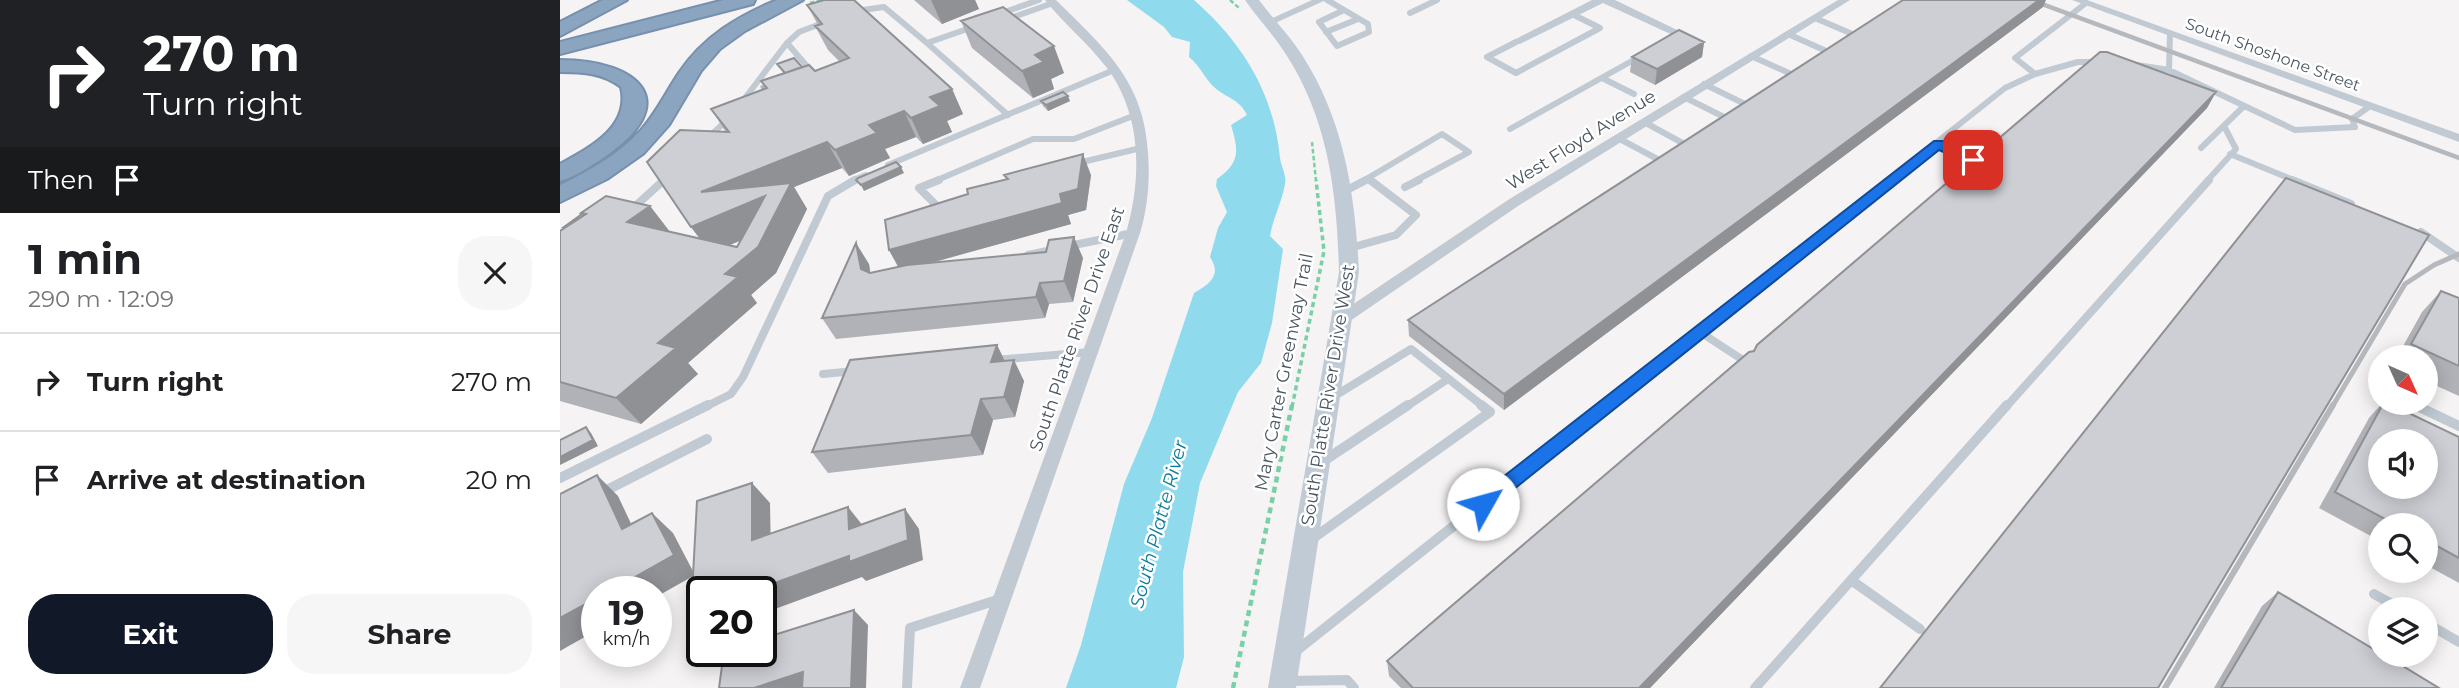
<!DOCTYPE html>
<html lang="en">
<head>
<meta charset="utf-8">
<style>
  :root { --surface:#fff; --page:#f6f6f6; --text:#202124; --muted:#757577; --line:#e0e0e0; --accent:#111827 }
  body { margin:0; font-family:Montserrat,sans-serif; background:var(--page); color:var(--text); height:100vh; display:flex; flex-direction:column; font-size:26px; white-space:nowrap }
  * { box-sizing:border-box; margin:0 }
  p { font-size:23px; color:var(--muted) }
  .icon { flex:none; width:38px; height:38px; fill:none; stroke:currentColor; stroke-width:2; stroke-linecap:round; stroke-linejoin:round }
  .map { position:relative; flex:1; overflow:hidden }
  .panel { display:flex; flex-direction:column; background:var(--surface); width:560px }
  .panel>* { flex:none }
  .banner { background:#202124; color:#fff; overflow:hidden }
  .needle { width:46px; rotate:135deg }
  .controls { position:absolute; left:1808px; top:345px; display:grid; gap:14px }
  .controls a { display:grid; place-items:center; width:70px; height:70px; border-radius:50%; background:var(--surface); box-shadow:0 4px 18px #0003; font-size:35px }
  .speed { position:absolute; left:21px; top:576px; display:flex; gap:14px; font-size:35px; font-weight:700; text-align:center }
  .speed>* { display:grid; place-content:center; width:91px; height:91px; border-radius:50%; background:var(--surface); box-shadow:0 4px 18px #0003; line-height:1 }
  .speed small { font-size:18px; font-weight:400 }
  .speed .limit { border:4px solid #111; border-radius:10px; background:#fff; color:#111 }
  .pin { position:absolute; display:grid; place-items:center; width:60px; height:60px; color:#fff; margin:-30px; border-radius:14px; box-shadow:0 4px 10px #0006 }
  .me { position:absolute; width:77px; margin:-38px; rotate:52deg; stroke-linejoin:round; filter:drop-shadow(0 0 5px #0008) }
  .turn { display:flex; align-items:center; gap:24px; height:147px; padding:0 28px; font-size:32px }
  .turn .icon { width:91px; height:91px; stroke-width:2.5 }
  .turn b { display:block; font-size:49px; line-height:60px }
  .then { display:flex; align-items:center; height:66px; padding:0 28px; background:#0003; gap:14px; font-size:26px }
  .round { display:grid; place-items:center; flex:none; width:74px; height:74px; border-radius:28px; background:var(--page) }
  .overview { display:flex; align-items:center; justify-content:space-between; height:119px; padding:0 28px }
  h1 { font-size:42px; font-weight:700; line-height:52px }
  .cta { display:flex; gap:14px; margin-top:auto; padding:14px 28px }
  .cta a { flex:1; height:80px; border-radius:28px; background:var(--accent); color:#fff; font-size:28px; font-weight:700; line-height:80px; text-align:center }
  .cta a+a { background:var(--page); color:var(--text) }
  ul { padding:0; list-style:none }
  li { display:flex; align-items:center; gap:21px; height:98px; padding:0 28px; border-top:2px solid var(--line) }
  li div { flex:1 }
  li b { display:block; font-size:26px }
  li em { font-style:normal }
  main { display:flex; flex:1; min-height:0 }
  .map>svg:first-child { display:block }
  .water { fill:#90daee }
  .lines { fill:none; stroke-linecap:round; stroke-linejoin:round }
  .highway-casing { stroke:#7690ad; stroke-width:4 }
  .path-far2 { stroke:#7ad0a6; stroke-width:2.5; stroke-dasharray:4.5 2.5; stroke-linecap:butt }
  .path-far1 { stroke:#7ad0a6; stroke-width:3.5; stroke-dasharray:5 3.5; stroke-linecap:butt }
  .path { stroke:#7ad0a6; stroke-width:4.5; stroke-dasharray:6 4.5; stroke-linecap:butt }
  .lane-far2 { stroke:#c1cad2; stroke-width:6 }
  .lane-far1 { stroke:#c1cad2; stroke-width:8 }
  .lane { stroke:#c1cad2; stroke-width:10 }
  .street { fill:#c1cad2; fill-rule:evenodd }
  .secondary { fill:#c1cbd6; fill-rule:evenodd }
  .highway { fill:#8ba5c1; fill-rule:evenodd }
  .rail-far2 { stroke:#b5b8bd; stroke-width:4.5 }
  .rail-far1 { stroke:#b5b8bd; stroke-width:5 }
  .rail { stroke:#b5b8bd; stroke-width:6 }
  .wall { fill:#b0b2b7; fill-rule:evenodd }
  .shaded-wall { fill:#909195 }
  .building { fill:#cdcfd5; stroke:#909195; stroke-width:2; fill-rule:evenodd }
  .route { fill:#1a73e8; stroke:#114b97; stroke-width:2 }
  .labels { text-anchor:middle; stroke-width:5; stroke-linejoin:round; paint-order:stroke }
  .far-street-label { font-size:16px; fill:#4a5661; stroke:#fff }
  .street-label { font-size:18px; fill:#4a5661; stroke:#fff }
  .water-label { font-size:19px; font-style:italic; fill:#0c7c9b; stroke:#fff }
</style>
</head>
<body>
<main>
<section class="panel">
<div class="banner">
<div class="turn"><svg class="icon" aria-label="right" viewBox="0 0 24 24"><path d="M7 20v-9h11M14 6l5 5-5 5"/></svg><div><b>270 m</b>Turn right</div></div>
<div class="then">Then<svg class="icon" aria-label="arrive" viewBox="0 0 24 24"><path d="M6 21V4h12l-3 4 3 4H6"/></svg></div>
</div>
<div class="overview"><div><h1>1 min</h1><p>290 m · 12:09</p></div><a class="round"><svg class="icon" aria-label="close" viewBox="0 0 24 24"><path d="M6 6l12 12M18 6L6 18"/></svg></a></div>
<ul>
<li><svg class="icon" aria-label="right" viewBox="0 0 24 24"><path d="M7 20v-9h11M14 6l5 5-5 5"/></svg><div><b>Turn right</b></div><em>270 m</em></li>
<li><svg class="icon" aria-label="arrive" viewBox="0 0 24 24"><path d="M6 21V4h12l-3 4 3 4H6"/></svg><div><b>Arrive at destination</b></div><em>20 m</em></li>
</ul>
<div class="cta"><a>Exit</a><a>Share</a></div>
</section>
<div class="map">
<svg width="1899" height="688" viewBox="0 0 1899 688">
  <rect width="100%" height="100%" fill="#f5f3f3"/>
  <path class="water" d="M567,0H634C682,42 714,93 720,158C721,166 727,176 725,184C722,202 713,218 710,236L723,249L712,323L701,363L678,392L640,483L623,572L624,657L616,688H506L521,645L564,484L592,418L634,293C650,284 662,275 650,257L658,228L667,212L656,186L657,179C680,162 679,152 671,125L687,115C680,99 666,98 654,87C645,79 641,67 629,57L630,42L612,37L604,27Z"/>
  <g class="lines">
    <g class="highway-casing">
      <path id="highway" d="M43,0H67L0,36V22Z
        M164,0H195L193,4L0,54V42Z
        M217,0H243L185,31L160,49L141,71L109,125L84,153L47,179L0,202V185C29,171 58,155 80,131C96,114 106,92 119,73C143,37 178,16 217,0Z
        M0,60C80,60 125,103 43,158C29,167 15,177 0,181V164C29,148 71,127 61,87C43,73 22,72 0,72Z"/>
    </g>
    <path class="path-far2" d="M670,0L679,8
      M250,3L261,0
      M752,142L756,181"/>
    <path class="path-far1" d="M732,407L764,251L756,180"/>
    <path class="path" d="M673,688L732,405"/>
    <path class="lane-far2" d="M767,0L808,24L809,32L777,46L759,22L784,10
      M1526,3L1455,58L1475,74L1518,62H1536
      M296,11L324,7L367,43
      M850,13L877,0
      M439,14L479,0
      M1255,18L1290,33
      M445,20L493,3
      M410,28L367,43L448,115
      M766,32L798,19
      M1228,34L1264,50
      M1610,34L1609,70L1735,130L1795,127L1792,119L1810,106
      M956,42L927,57L956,73L1040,28L1012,14
      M1191,56L1229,73
      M1577,65L1609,70
      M252,72L227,43L239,32L268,21
      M1042,78L1074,94
      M1144,84L1189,106
      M1124,97L1164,117
      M182,102L227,43
      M1084,122L1128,146
      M950,129L1079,57
      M148,138L169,118
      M1058,138L1103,162
      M1378,144L1413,160
      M1641,148L1684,106
      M1670,154L1736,181
      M518,163L581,148
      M328,165L554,70
      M809,179L812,181
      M102,181L108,176
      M291,181L306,175
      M375,181L473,139H514L578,114
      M803,181L882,134L909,152L855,181
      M1328,181L1445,88L1475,74
      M1647,181L1676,149L1664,126"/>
    <path class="lane-far1" d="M1732,180L1791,204
      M845,187L859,180
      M785,191L806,180
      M377,206L359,188L379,180
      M71,210L104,180
      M1861,232L1899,258
      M509,246L573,233
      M790,248L836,235L856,215L810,180
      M468,255L497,249
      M1140,332L1186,362
      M434,360L530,352
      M263,374L295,371
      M773,397L851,349L924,407
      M1849,402L1859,407
      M145,407L171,394L183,377L268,196L295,180
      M846,407L888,379
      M1043,407L1330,180
      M1446,407L1649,180"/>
    <path class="lane" d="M1855,405L1899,426
      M762,462L848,405
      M0,478L148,405
      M43,492L147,439
      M752,539L930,412L921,405
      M1291,580L1360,629
      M1814,594L1841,609
      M1866,623L1899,642
      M736,651L1046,405
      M728,681L787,680L794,688
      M347,688L350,628L440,599
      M1195,688L1447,405"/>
    <path class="street" d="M485,0H496C544,48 584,80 588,153C590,180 588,207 580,233L420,688H400L566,233C582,178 582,115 547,68C528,43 504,24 485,0Z
      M752,0H766L713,24L704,22Z
      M1032,0H1055L1140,41L1130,43L1043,3L960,44L950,42Z
      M1278,0H1290L958,206L787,323H777L774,319L777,315L948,200Z
      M1512,0H1527L1899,134V142Z"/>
    <path class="secondary" d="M685,0H699C713,19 730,36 742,55C785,122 795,195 799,272L736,688H708L779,272C777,195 769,122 727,56C715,36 698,19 685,0Z"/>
    <use href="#highway" class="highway"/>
    <path class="rail-far2" d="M1471,0L1899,158"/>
    <path class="rail-far1" d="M1772,407L1845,284L1874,265L1899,254"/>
    <path class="rail" d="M1605,688L1773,405"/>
  </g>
  <path class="wall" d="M354,0H415L419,9L382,24Z
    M247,5L392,89L403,114L387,121L392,132L363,144L356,137L325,149L330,158L289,176L282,168L234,187L247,209L216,273L191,295L197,303L128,363L138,374L81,424L0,401V231L5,228L4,227L22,214L21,213L90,206L110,232L140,239L131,227L165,131L151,109L202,90L200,86L203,85L201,81L224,73L217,64L242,67L255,71L280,62L268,50L255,26L258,25ZM181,240L177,247L169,245Z
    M1483,7L944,410L849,336L848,320Z
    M401,21L504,73L491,79L494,89L473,98L412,48Z
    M1144,42L1142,57L1095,85L1070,72L1072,57Z
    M1656,92L1647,108L1090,688H841L829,676L827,661L1194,351Z
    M481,101H510L488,111L483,106Z
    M444,175H531L526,210L508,215L511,224L371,263L523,258L513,302L489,304L485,318L276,339L262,318L309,264L310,273L338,267L329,250L408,194L446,179Z
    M1881,291L1899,298V396L1866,381V357H1837L1862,312Z
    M437,345L445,361L464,381L455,417L433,420L423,455L268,473L252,452Z
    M1823,402L1899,437V583L1866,565V525H1820V541L1759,508L1809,418Z
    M1718,592L1879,688H1654L1702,606Z"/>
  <path class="shaded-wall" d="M371,0H415L419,9L382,24Z
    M1479,0H1486L1483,7L944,410V394Z
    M1144,42L1142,57L1095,85L1097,69Z
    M494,46L504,73L491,79L494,89L473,98L462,71L475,55Z
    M392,89L403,114L387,121L392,132L363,144L351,118L370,97Z
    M1656,92L1647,108L1090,688H1079Z
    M508,96L510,101L488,111L486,105Z
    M344,111L356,137L325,149L330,158L289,176L275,150L309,125Z
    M267,142L282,168L234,187L247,209L216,273L191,295L197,303L128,363L138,374L81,424L56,398L98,343L208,229L151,253L131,227L141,192Z
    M523,154L531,175L526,210L508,215L511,224L341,271L329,250Z
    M341,167L344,173L304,191L301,185Z
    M90,206L110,232L67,222Z
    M514,237L523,258L513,302L504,281Z
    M296,243L309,264L313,290L301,269Z
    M480,283L489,304L485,318L476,297Z
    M437,345L447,366L431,362Z
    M454,360L464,381L455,417L444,397Z
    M421,399L433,420L423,455L411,435Z
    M26,427L31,433L38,446L0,465V457Z
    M37,475L58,496L83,549L62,529Z
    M192,483L210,503L211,559L192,540Z
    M288,507L304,527L289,529Z
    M345,509L359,529L363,560L306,581L302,577L201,614V592H190Z
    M92,513L113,533L135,575L96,597V592H48Z
    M37,598V630L0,651V618Z
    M142,609V623L131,613Z
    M294,610L308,625L306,688H291Z
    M243,672L253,688H194Z"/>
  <path class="building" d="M264,0H294L392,89L370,97L380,106L351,118L344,111L309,125L317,133L275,150L267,142L141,192L231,183L198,247L165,274L178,277L98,343L116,348L56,398L0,382V231L26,214L21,213L46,196L90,206L67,222L177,247L205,196L131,227L87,162L120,130L169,132L151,109L207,88L201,81L249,65L255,71L289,58L255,26L262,24L247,5Z
    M1343,0H1479L944,394L848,320Z
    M443,7L494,46L475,55L484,62L462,71L401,21Z
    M1119,30L1144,42L1097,69L1072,57Z
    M1540,52H1547L1656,92L1079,688H853L827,661L1189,352L1194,351L1197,345Z
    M234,58L242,67L225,73L217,64Z
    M503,92L508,96L486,105L481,101Z
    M523,154L518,189L500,194L502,203L329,250L325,220L408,194L407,189L448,179L444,175Z
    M336,162L341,167L301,185L296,180L298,178Z
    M1726,178L1869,235L1598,688H1320Z
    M22,214L23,216L6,227H4Z
    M514,237L504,281L480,283L476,297L262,318L296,243L301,269L310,273L347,265L486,252L489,240Z
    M1881,291L1899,298V366L1851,344Z
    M437,345L431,362L454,360L444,397L421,399L411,435L252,452L290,360Z
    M1824,402H1826L1899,437V558L1866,540V525H1836L1775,492ZM1820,441H1866V486H1820Z
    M26,427L33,440L0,457V440Z
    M37,475L62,529L92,513L114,555L48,592H37V598L0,618V494Z
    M192,483V540L288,507L289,529L345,509L348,540L289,562V556L190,592H142V609L131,613L137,501Z
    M1718,592L1820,653V654H1823L1879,688H1661Z
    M294,610L291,688H242L243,672L194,688H159L164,651H201V639Z"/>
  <path class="route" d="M1374,141H1383L1420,160L1408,163L1379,150L929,509H916L913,504L916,498Z"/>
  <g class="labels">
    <g class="far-street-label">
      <text transform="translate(1713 54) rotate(20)" y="6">South Shoshone Street</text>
    </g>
    <g class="street-label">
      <text transform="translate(1021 140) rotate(-32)" y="6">West Floyd Avenue</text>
      <text transform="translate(517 329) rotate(-71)" y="6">South Platte River Drive East</text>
      <text transform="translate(724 372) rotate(-79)" y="6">Mary Carter Greenway Trail</text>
      <text transform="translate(768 395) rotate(-81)" y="6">South Platte River Drive West</text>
    </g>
    <g class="water-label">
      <text transform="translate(598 524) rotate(-75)" y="7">South Platte River</text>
    </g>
  </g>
</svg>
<div class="controls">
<a><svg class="needle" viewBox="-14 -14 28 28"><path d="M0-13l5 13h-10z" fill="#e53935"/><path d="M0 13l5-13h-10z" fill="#757577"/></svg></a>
<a><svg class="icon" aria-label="sound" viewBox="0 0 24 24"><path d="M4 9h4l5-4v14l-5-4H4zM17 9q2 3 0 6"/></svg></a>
<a><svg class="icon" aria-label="search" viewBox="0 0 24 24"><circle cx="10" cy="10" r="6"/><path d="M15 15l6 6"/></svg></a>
<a><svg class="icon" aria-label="layers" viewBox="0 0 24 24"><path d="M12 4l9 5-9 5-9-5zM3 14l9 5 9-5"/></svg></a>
</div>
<div class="speed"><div>19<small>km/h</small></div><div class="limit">20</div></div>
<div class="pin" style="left:1413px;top:160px;background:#d93025"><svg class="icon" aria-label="arrive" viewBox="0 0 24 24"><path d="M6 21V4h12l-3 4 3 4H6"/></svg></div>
<svg class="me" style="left:923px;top:504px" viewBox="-20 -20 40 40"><circle r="19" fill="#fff"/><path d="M0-13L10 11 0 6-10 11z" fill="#1a73e8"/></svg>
</div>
</main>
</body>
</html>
